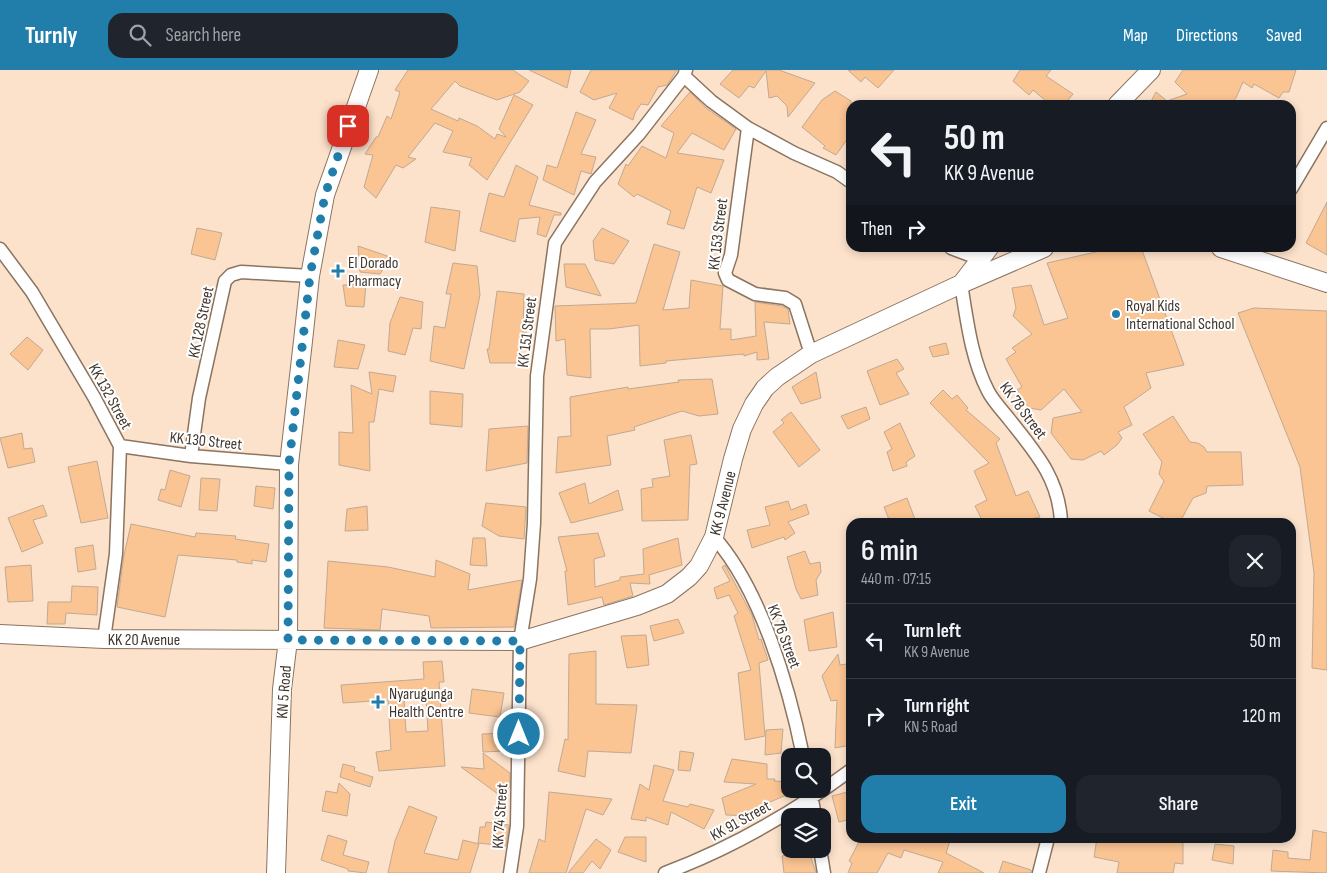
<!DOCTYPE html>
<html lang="en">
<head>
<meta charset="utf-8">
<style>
  :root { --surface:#171b24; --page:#20242c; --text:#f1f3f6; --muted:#9ea1a6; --line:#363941; --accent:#217eab }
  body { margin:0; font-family:"Sofia Sans Condensed",sans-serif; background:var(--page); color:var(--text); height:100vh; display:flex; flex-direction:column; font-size:19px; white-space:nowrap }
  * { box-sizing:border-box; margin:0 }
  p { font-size:16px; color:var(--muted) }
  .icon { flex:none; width:28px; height:28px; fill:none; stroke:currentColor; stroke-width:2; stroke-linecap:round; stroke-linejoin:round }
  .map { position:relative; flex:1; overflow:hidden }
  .side { position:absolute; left:846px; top:448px; width:450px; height:325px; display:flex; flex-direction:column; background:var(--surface); border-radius:15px; box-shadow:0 2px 8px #0003 }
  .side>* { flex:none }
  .guide { position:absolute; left:846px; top:30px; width:450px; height:152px; border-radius:15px; box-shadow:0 2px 8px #0003; background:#171b24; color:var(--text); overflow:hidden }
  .buttons { position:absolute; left:781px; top:678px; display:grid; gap:10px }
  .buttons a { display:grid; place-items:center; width:50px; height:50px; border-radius:10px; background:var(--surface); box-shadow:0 2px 8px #0003; font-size:25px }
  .pin { position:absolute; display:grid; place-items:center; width:42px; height:42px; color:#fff; margin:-21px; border-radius:10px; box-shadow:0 2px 8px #0006 }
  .me { position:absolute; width:55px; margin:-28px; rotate:0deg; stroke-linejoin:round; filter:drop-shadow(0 0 4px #0008) }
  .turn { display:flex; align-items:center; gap:18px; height:105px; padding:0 15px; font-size:22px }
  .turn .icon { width:65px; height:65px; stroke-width:2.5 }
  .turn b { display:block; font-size:35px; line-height:42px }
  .then { display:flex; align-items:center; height:48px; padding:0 15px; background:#0003; gap:10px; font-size:19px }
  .round { display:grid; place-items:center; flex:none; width:52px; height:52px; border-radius:15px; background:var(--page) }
  .summary { display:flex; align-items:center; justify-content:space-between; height:85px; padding:0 15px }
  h1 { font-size:30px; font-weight:600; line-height:38px }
  .action { display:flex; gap:10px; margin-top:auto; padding:10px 15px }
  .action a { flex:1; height:58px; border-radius:15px; background:var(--accent); color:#fff; font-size:20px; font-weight:600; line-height:58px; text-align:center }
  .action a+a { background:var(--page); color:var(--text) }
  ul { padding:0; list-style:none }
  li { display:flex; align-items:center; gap:15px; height:75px; padding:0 15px; border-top:1px solid var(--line) }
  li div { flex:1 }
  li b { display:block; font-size:19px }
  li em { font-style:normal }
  header { display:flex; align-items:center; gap:30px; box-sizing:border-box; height:70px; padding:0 25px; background:var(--accent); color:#fff }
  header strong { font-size:24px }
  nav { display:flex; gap:28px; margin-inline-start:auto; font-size:18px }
  .search { width:350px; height:45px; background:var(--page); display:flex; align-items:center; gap:12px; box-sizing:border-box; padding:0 18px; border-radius:15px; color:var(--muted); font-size:19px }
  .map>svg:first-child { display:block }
  .building { fill:#fac493; stroke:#c1a993; fill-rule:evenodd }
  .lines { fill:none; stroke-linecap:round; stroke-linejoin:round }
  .street-casing { stroke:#8b7460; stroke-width:15 }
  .secondary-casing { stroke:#8b7460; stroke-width:20 }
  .street { stroke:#fff; stroke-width:12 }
  .secondary { stroke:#fff; stroke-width:18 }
  .route { stroke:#217eab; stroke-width:9; stroke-dasharray:0 16.2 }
  .poi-dot { fill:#217eab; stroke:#fff; stroke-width:2 }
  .labels { text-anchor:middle; stroke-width:4; stroke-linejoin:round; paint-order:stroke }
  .street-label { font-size:16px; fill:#40362d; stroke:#fff }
  .poi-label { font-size:16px; fill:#40362d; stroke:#fff; text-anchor:start }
</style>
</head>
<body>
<header>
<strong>Turnly</strong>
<div class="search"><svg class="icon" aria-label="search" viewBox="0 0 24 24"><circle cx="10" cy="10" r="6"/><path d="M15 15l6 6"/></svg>Search here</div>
<nav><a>Map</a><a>Directions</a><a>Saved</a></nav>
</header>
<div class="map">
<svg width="1327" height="803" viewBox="0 0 1327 803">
  <rect width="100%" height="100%" fill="#fce2cb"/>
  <path class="building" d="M408,0H513L529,11L520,22L497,30L460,16L455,11L431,39L458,51L459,48L477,56L495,69L497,64L506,67L499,59L514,25L533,35L487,110L469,95L472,88L443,82L453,61L435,53L408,87L416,89L403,98L396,95L376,128L364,117L373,85L365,84L376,67H378L387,46L391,49L400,22L395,20Z
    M529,0H571L567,18Z
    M591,0H677L667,15L658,17L648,35L641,34L635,43L633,50L609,38L617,23L594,30L580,22Z
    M733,0H779L815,13L788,47L787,36L777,26L769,28L766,1L754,18L749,16L739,28L720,14Z
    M848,0H894L878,18L865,7L861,12Z
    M1020,0H1051L1046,6L1073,24L1064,35H1051L1033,20L1029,25L1013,11Z
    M1183,0H1296L1289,22H1283L1279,28L1254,14L1252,18L1243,12L1236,28L1229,35H1149L1156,22L1167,31L1187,24L1175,12Z
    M835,21L851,31V64L836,85L823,78L825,76L802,57L822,30Z
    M690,22L706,38L736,59L724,80L692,63L677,83L724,90L711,123L697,117L684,159L667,154L671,141L637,124L634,127L618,114L626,94L628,96L642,76L666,88L674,63L661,56Z
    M576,42L596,50L581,84L596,87L591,104L581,101L574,125L543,110L547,95L557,98Z
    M516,95L538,107L529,135L561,143V145H554L546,167L537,164L540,147L519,149L515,172L480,161L489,123L504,127Z
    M1327,132V185L1306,173Z
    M431,137L460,141L455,181L425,172Z
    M197,158L222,163L215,190L191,184Z
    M602,158L629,171L614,194L595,190L593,171Z
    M654,174L680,182L663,240L689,238L691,210L723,216L720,259H731V270L756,266L755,232L782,236L788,239L790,254L764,252L769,289L757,290V282L744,286V284L666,291V293L640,296L639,255L609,259H590L591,308L567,305L565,269L556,271L555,236L636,233Z
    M358,176L390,187L380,204L360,202Z
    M1109,178H1129L1132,182L1142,180L1184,295L1146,303L1151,318L1124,337L1132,355L1118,362L1122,368L1117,375L1104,385L1101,381L1083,390L1071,389L1051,363L1053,348L1082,342L1064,319L1041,340L1029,338L1017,320L1022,317L1006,289L1016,282L1012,278L1032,264L1013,246L1016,238L1012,218L1031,215L1044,255L1068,248L1047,193L1109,179Z
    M453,193L477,196L480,225L464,299L430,291L434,256L445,258L451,224H446Z
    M564,194H585L601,226L566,217Z
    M366,214L364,237L346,236L343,215Z
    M497,221L524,224L523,263L526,262L518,293H490L487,279H489Z
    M400,227L423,232L421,259L413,258L405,285L388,281L390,253Z
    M1254,238L1327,241V600L1312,598L1314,503L1300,397L1238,243Z
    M27,267L43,280L28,300L10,284Z
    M338,270L365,275L358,299L334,297Z
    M946,273L949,284L933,287L929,277Z
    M897,289L904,299L896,303L909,324L880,335L867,301Z
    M369,302L396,306L393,322L379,319L374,352H369L370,401L339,395V362L353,363L351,315L372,324Z
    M816,302L821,328L801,334L792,317Z
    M712,309L718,344L699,346L682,341L634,357L635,360L607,366L611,395L556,403L558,367L571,366L570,327L628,317V319L679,312L678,310Z
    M943,320L952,329L957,325L968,338L966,340L1000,369L996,373L1016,426L1028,421L1040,447L1016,452H983L975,436L987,430L974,401L989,393L930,333Z
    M430,321L463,324L462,357L430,354Z
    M866,337L870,349L848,359L841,346Z
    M791,342L820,380L799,397L773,362L784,353L781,350Z
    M1173,346L1190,372L1198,373L1204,377L1207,382H1241L1243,415L1207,416L1206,423L1193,428L1180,452H1171L1149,441L1164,411L1159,404L1162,392L1143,364Z
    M900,353L915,386L906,392L907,396L893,401L887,382L892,379L884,362Z
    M528,356L527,393L486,401L489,359Z
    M22,363L24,379L32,378L35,392L8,398L0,368Z
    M691,365L697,394L690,395L688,450L642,451L641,419L653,417L652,409L670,406L664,370Z
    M97,391L108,448L81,453L68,397Z
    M170,400L190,406L181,437L158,430L161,419L165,420Z
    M201,408L220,409L217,441L199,440Z
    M585,413L589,434L618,420L623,440L571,453L559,423Z
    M256,416L275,418L273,439L254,436Z
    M907,428L916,452H890L884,437Z
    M788,431L791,440L806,434L809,444L788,452L795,463L785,470L784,467L752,478L747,460L770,455L765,437Z
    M486,433L526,437L524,469L499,466L482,456Z
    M43,435L47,446L33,450L43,473L22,482L8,448Z
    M367,436L368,460L345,461L347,439Z
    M131,454L195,467L196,463L236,466L235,469L269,474L266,492L252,490V494L237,492V490L178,485L165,547L117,537L124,485Z
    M598,463L605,486L594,489L595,517L620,510V507L644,504L643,479L678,468L682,495L649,505L650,514L630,513L633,526L604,535L602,527L568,535L565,501H567L558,467Z
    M473,468H485L487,496L470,495Z
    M93,475L96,499L78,502L75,478Z
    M805,481L810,494L820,492L821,502L816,510L818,525L801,529L796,519L787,487Z
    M436,490L470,504L468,520L522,510L514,557L431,558L429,546L382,539L380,560L324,558L328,491L388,497L435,507Z
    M31,495L33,531L8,532L5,497Z
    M725,495L752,545L759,570L761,569L768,590L759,593L765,666L745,670L738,603L751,600L734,546L738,543L729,525L717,529L714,518L730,511L722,497Z
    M72,516L98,517L97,545L66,543L65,554H47L48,532H71Z
    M833,542L837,577L809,581L804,550Z
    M678,549L684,563L654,571L650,556Z
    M646,565L649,595L627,598L621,566Z
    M596,581V634L637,635L631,683L588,681L585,707L558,701L565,669L568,670L569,584Z
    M838,584L840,595L847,594L851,599L848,644H851V675L835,678L837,630L831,631L822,606Z
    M442,591L444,612H439L445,696L379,701L376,682L391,680L388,630L343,633L341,615L424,609L423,592ZM426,626L428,661L406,662L404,628Z
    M472,619L504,623L500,647L469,643Z
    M783,659L781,683L765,685L766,660Z
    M504,663L505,681L483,682L482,664Z
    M680,681L694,683L690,701L678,700Z
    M483,683L510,703V716L502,727L461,697L484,699Z
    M732,689L767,694V709H775L774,711L790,712V722L788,727L784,726L752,740L754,746L726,745L722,728L756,714L724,712Z
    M343,694L355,697L354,701L373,707L370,717L340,707Z
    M654,695L674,700L663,731L688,737L690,734L714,740L704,759L671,742L668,755L646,747V751L631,749L640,714L649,720Z
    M339,713L350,724L347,746L322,741L326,721L337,723Z
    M851,721V749L839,752L832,726Z
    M549,722L612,729L603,745L586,739L566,803H529L539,769L545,772Z
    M409,736L437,747L424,783L458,790L463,770L479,774L470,803H388L395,771Z
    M486,752L509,755L506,776L478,773L480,757H485Z
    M1313,760L1327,763V803L1271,801L1273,780L1288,782V788L1310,790Z
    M328,765L347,771L343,785L369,792L366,803L348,801V799L321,790Z
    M625,767H646V792L618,782Z
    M861,768H951L946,783L984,803H938L943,792L904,780L901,788L888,783L877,803H848L852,793L849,791Z
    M1097,768H1183V794L1175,793L1173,803H1117L1119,792L1094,787Z
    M596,769L611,780L600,799L592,791L583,803H568Z
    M1215,774L1234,776L1233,794L1212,790Z
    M808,779L816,803H784L782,786Z
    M1003,791L1031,800V803H999Z"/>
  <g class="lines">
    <g class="street-casing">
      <path id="street" d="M684,6L711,31L748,58L731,185L725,203L728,210L755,224L785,228L795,234L811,284
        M748,58L794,83L837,102L851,112
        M1291,119L1327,58
        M951,178L980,189
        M0,179L32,222L94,327L120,376L116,484L104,569
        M1252,187L1258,178
        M961,214C967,250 971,288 988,321C993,331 1002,340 1009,349C1035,382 1059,408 1061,452
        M120,376L191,386L289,394
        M191,386L199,328L225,211L231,205L241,202L310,206
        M714,467C761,520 789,617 803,686
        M810,719L815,746
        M820,779L824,803
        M510,803L517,756L520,571L530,509L534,453L537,306L555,173L595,112L639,64L684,6L686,0
        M665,803C732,778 794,742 851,700
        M1039,803L1048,768"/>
    </g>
    <g class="secondary-casing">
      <path id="secondary" d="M1117,35L1151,0
        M1221,178L1327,213
        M962,213L989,178
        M0,564L104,569L520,571L637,536L667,524L689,507L699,496L714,467L733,389L742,359L754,334L765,318L777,307L811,284L961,214L1044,178
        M276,803L282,619L288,570L289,394L303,271L310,206L325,125L369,0"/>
    </g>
    <use href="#street" class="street"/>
    <use href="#secondary" class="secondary"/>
  </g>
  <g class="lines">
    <path class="route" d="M348,56L325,125L310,206L289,394L288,570L520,571L519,664"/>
  </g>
  <g class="poi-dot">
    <path d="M335.5 193.5h5v5h5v5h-5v5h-5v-5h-5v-5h5z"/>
    <circle cx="1116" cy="244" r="5"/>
    <path d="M375.5 624.5h5v5h5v5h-5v5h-5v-5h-5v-5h5z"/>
  </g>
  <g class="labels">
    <g class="street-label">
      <text transform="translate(717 164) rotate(-83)" y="6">KK 153 Street</text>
      <text transform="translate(200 252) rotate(-78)" y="6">KK 128 Street</text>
      <text transform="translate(526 262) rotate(-83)" y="6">KK 151 Street</text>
      <text transform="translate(111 326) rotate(61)" y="6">KK 132 Street</text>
      <text transform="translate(1024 340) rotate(53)" y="6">KK 78 Street</text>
      <text transform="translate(206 370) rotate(6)" y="6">KK 130 Street</text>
      <text transform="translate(722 433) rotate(-76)" y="6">KK 9 Avenue</text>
      <text transform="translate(785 566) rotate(69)" y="6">KK 76 Street</text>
      <text x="144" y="575">KK 20 Avenue</text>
      <text transform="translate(283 622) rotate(-86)" y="6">KN 5 Road</text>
      <text transform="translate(499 746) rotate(-86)" y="6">KK 74 Street</text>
      <text transform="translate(740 750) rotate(-29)" y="6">KK 91 Street</text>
    </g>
    <g class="poi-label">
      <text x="348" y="198">El Dorado<tspan x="348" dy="18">Pharmacy</tspan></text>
      <text x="1126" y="241">Royal Kids<tspan x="1126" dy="18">International School</tspan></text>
      <text x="389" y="629">Nyarugunga<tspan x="389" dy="18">Health Centre</tspan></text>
    </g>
  </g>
</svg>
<div class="buttons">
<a><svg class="icon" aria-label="search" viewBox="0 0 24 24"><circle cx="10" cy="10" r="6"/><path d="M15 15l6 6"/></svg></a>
<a><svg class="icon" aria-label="layers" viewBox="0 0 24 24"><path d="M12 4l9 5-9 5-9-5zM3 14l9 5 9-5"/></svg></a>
</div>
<div class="pin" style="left:348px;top:56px;background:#d93025"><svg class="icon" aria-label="arrive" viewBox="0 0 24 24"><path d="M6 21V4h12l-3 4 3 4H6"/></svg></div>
<svg class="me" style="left:519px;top:664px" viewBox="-20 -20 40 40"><circle r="17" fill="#217eab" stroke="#fff" stroke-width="3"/><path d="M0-11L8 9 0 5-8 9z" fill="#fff"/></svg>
<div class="guide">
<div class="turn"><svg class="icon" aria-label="left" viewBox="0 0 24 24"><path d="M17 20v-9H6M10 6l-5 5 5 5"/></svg><div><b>50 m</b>KK 9 Avenue</div></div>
<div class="then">Then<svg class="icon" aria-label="right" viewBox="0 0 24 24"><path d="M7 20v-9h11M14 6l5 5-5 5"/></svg></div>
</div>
<section class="side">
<div class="summary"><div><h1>6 min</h1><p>440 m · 07:15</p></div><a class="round"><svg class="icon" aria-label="close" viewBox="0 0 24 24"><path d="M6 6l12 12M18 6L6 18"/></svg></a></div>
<ul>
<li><svg class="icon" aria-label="left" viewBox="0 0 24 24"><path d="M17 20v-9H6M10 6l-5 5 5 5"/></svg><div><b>Turn left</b><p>KK 9 Avenue</p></div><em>50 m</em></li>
<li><svg class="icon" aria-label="right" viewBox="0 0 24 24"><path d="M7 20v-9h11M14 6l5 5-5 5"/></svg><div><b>Turn right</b><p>KN 5 Road</p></div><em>120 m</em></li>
</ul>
<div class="action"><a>Exit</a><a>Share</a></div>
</section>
</div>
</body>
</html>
